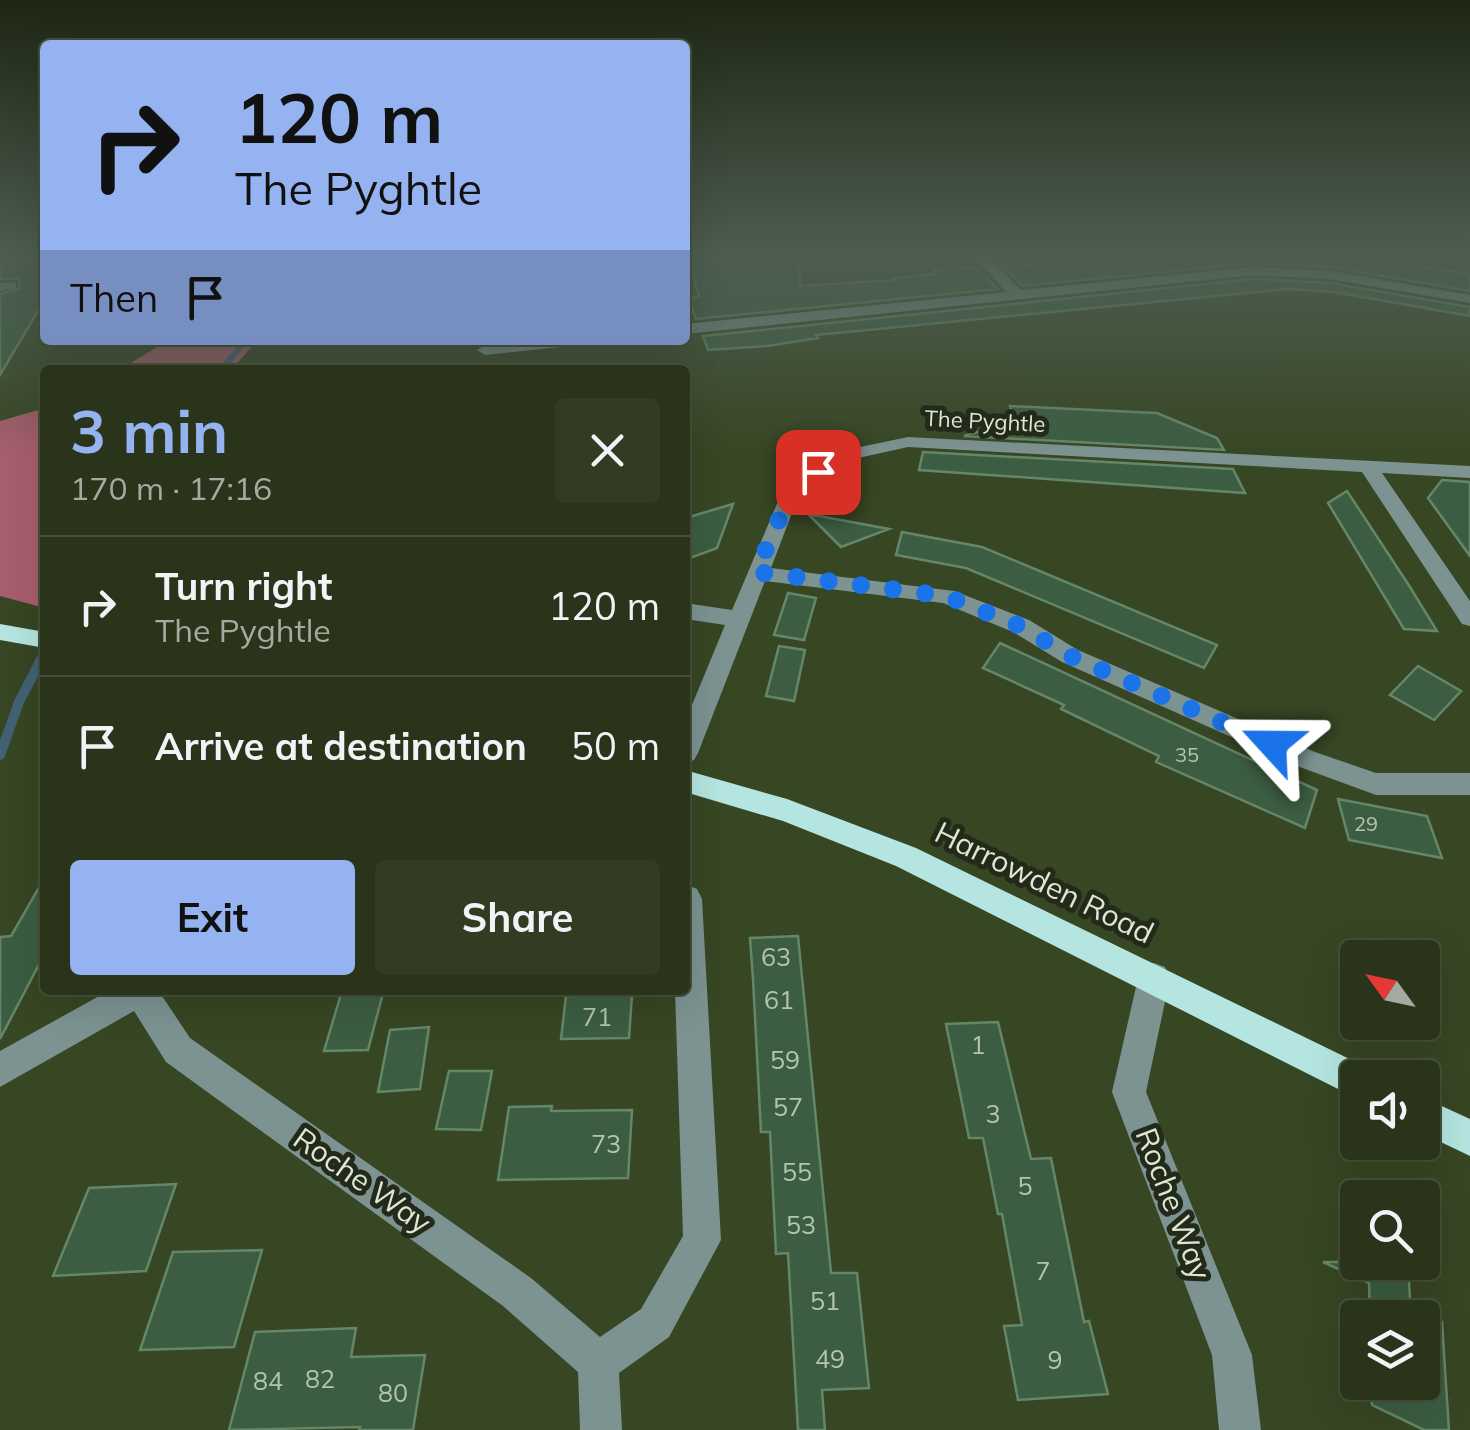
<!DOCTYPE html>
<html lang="en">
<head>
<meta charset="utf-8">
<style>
  :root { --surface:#29341a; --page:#313c23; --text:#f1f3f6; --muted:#a5aaa2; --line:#454f39; --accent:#95b2f1 }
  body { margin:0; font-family:Mulish,sans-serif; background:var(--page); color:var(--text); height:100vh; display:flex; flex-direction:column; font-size:38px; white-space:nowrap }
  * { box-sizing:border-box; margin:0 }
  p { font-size:32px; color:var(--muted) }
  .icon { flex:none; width:55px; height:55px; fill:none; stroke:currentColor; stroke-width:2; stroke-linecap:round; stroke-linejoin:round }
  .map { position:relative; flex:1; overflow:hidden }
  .side { position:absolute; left:40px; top:365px; width:650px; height:630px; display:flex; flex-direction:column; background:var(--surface); border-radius:10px; box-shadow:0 10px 40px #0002,0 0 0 2px var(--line) }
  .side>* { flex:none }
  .hud { position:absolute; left:40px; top:40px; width:650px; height:305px; border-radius:10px; box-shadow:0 10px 40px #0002,0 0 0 2px var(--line); background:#95b2f1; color:#111; overflow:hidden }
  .needle { width:65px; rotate:303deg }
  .buttons { position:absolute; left:1340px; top:940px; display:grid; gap:20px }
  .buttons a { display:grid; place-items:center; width:100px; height:100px; border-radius:10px; background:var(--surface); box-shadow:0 10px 40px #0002,0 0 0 2px var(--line); font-size:50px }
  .pin { position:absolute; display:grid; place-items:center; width:85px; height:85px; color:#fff; margin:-42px; border-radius:20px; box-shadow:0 5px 15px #0006 }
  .me { position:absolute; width:110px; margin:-55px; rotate:294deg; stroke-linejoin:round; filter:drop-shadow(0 0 8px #0008) }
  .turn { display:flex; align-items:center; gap:35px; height:210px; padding:0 30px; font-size:45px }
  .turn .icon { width:130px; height:130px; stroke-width:2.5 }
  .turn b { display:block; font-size:70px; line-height:85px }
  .then { display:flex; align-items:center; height:95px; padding:0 30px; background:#0003; gap:20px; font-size:38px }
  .round { display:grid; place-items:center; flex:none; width:105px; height:105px; border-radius:10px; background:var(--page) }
  .overview { display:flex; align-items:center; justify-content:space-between; height:170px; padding:0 30px }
  h1 { font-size:60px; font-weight:700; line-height:75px; color:var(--accent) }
  .primary-button { display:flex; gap:20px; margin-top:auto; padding:20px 30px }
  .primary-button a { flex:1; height:115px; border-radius:10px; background:var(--accent); color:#111; font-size:40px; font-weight:700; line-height:115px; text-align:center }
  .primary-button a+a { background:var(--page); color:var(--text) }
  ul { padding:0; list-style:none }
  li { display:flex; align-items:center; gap:30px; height:140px; padding:0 30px; border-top:2px solid var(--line) }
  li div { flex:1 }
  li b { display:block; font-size:38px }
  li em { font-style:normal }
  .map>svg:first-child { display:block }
  .forest { fill:#a75e6d }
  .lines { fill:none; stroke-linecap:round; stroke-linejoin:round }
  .stream-far1 { stroke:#426274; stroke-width:6 }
  .stream { stroke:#426274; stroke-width:10 }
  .building { fill:#3c5d41; stroke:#658769; stroke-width:2.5 }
  .minor { fill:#7c9391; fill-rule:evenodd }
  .major { fill:#b5e5e0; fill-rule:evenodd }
  .route { stroke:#1a73e8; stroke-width:18; stroke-dasharray:0 32.4 }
  .labels { text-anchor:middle; stroke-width:10; stroke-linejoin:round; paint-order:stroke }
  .number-label { font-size:20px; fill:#b5c4ae }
  .far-street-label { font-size:22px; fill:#dde7d2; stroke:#232a1a }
  .near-number-label { font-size:25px; fill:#b5c4ae }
  .near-street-label { font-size:30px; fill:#dde7d2; stroke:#232a1a }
</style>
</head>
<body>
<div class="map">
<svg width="1470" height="1430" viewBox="0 0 1470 1430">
  <rect width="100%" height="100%" fill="#374623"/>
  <path class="forest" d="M169,340H258L231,370H119Z
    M45,408V608L0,596V421Z"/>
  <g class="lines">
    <path class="stream-far1" d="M221,370L246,340"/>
    <path class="stream" d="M0,755L19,702L45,652"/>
  </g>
  <path class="building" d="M688,255H799L800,286L896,280L894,278L937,274L934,270L974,267L998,289L696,319L688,298L699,297Z
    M1118,255H1346L1470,274V291L1331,267L1254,263L1022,286L1004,267L1121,258Z
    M45,259V299L0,375V294L20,288L19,279H0V266Z
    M1254,279L1330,283L1470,307V316L1334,292L1288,289L816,335L818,338L767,346L708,350L703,336Z
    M1010,406L1157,413L1217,438L1224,450L964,436L1014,421Z
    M923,452L1233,469L1245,493L919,470Z
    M1442,480L1470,482V556L1428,498Z
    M1347,491L1410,587L1437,631L1404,629L1328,503Z
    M733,504L717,548L685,560V527L689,517Z
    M808,514L889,529L841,547Z
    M902,532L982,547L1217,645L1204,668L966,568L896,555Z
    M788,593L816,598L804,640L774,635Z
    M1000,643L1317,790L1305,828L1156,762L1159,756L1061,709L1064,705L983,668Z
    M779,646L805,650L794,701L766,696Z
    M1418,666L1461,691L1434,720L1390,695Z
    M1338,799L1427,816L1442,858L1349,840Z
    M45,877V953L0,1039V937L11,936Z
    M798,936L831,1273H857L869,1388L822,1390L825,1430H798L788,1253L776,1254L770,1132H761L753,979L750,938Z
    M383,993L368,1050L324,1051L341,994Z
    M632,995L629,1038L561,1039L566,996Z
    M998,1022L1031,1159L1051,1158L1084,1322L1089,1321L1108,1394L1018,1400L1004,1326L1022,1325L1002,1214H998L983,1138H969L946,1024Z
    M429,1027L420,1089L378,1092L390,1030Z
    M449,1071H492L481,1130L436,1129Z
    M552,1106L551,1111L632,1110L628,1178L498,1180L509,1107Z
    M176,1184L146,1271L53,1276L89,1188Z
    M262,1250L234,1347L140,1350L173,1252Z
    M1323,1262H1408L1411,1318H1370L1369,1283Z
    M1442,1322L1449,1430H1424L1372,1405L1371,1382H1422V1323Z
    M356,1328L351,1357L425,1355L413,1430H359L360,1427L229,1430L255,1332Z"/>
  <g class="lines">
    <path class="minor" d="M973,255H986L1021,290L1254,267L1330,271L1470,295V303L1330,279L1254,275L685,334V324L1006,292Z
      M16,282V288L0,291V283Z
      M534,340H587L579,345L485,355L477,350L485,345Z
      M908,437L1470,466V478L1382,473L1470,601V626L1462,624L1362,472L908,447L849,460L800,492L771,568L954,591L1029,620L1078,650L1315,752L1376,773H1470V795H1376L1297,766L1062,662L1013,632L943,603L765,581L698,753L694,760L685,763V722L725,625L685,619V603L732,610L785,485L836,452Z
      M687,885L697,889L702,899L721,1240L669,1337L619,1373L622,1430H580L578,1372L503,1306L166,1062L134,1011L0,1087V1051L110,990H158L190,1038L531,1278L600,1337L641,1309L683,1236L675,990H685Z
      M1154,963L1165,967L1170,978L1146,1092L1252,1355L1261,1430H1219L1212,1355L1112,1092L1138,978L1143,967Z"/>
    <path class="major" d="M0,624L45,632V648L0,640Z
      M685,770L787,799L916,848L1370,1069L1374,1078H1358V1098L1346,1093L896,866L783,821L685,792Z
      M1422,1097L1470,1119V1156L1422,1133Z"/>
  </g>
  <linearGradient id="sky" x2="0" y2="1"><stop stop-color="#1e2613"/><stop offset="0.56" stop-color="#4d5d50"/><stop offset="1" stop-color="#4d5d50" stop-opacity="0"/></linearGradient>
  <rect width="1470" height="455" fill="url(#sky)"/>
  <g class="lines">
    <path class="route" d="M818,472L792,490L756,572L946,596L1020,626L1070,656L1272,744"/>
  </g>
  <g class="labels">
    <g class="number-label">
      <text x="1187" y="762">35</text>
      <text x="1366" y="831">29</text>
    </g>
    <g class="far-street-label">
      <text transform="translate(985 421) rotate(3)" y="8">The Pyghtle</text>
    </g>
    <g class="near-number-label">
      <text x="776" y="966">63</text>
      <text x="779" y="1009">61</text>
      <text x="597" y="1026">71</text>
      <text x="978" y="1054">1</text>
      <text x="785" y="1069">59</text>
      <text x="788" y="1116">57</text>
      <text x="993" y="1123">3</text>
      <text x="606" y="1153">73</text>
      <text x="797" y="1181">55</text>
      <text x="1025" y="1195">5</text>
      <text x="801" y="1234">53</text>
      <text x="1043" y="1280">7</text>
      <text x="825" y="1310">51</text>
      <text x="830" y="1368">49</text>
      <text x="1055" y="1369">9</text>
      <text x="320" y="1388">82</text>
      <text x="268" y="1390">84</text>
      <text x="393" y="1402">80</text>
    </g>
    <g class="near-street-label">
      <text transform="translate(1044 883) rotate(26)" y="10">Harrowden Road</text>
      <text transform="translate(362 1181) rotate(35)" y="10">Roche Way</text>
      <text transform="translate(1173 1204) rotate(69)" y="10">Roche Way</text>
    </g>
  </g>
</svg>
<div class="buttons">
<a><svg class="needle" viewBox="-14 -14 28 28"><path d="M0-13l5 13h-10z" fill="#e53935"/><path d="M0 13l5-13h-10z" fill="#a5aaa2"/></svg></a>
<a><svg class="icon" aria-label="sound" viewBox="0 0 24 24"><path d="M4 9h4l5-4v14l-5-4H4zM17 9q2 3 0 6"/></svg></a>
<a><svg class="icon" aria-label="search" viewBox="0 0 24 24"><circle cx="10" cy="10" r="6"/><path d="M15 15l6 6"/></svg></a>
<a><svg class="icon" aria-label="layers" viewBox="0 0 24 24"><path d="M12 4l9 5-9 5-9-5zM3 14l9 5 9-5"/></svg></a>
</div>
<div class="pin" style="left:818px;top:472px;background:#d93025"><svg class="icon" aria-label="arrive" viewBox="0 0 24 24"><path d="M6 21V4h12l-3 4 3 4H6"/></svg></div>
<svg class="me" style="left:1272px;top:744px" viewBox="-20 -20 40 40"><path d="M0-17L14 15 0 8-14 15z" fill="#1a73e8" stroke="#fff" stroke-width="4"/></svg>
<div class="hud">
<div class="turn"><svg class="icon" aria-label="right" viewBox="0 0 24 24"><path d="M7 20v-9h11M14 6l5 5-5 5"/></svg><div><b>120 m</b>The Pyghtle</div></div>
<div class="then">Then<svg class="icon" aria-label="arrive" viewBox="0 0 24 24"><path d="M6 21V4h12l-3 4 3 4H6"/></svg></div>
</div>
<section class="side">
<div class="overview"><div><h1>3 min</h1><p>170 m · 17:16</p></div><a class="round"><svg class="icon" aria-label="close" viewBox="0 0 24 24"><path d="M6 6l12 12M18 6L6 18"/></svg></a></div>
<ul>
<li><svg class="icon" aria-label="right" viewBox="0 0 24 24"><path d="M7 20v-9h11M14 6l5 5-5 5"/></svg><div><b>Turn right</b><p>The Pyghtle</p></div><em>120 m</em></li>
<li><svg class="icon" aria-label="arrive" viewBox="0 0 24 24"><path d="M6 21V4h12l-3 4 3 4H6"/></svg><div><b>Arrive at destination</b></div><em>50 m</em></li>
</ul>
<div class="primary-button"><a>Exit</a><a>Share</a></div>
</section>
</div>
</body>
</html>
